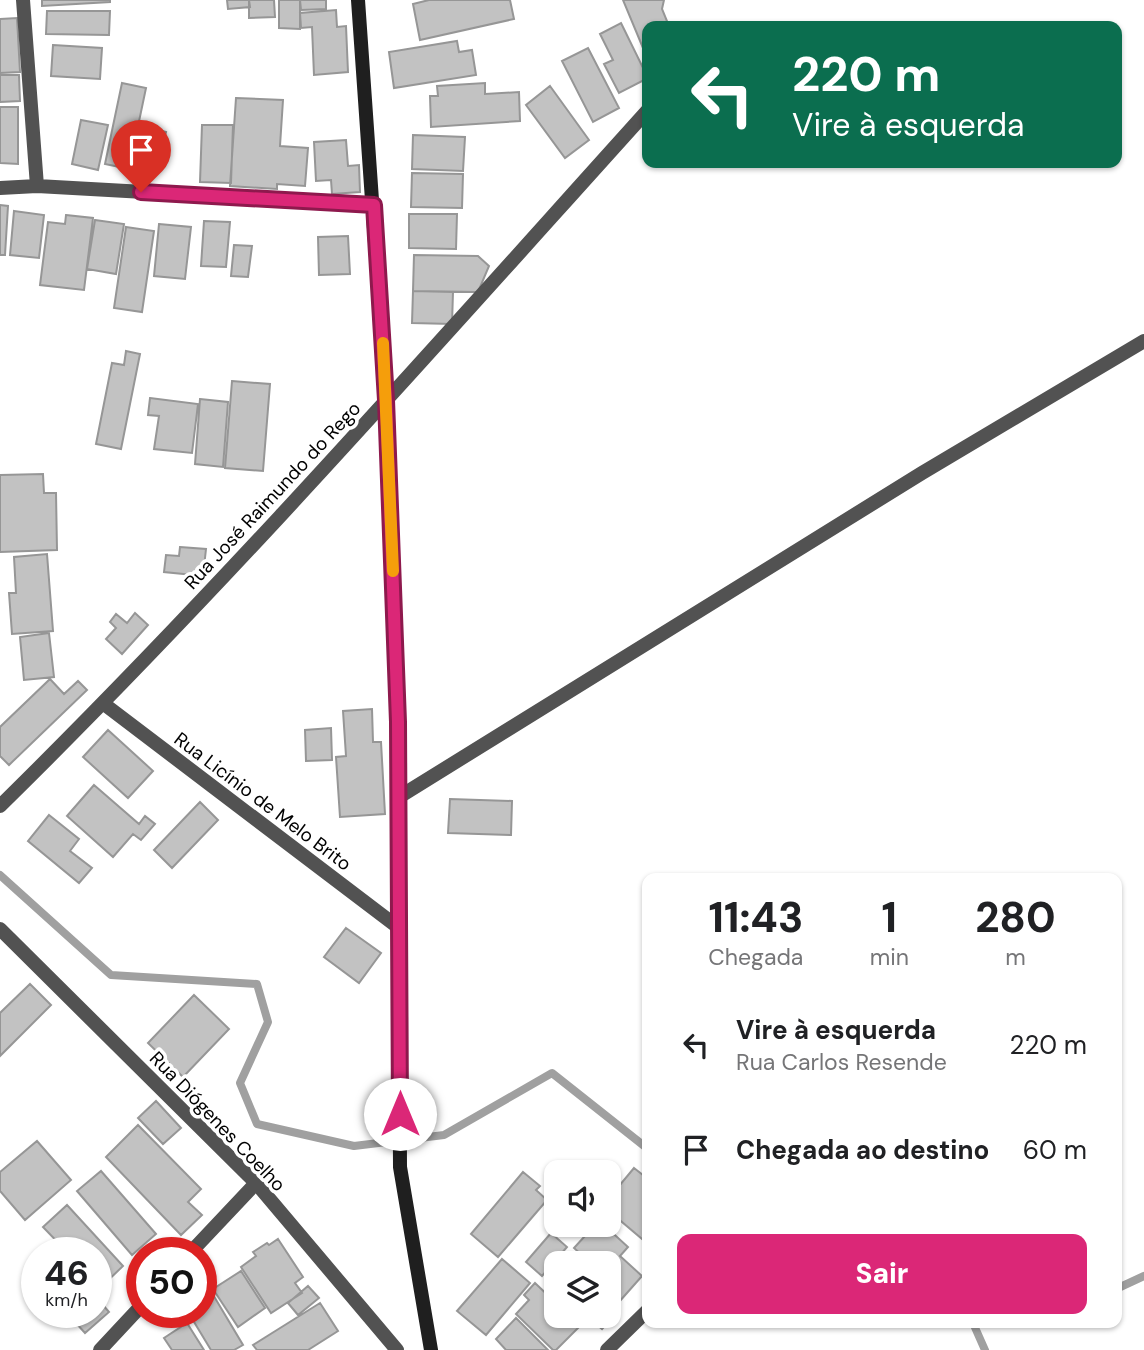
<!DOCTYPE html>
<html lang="pt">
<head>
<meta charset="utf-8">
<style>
  :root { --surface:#fff; --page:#f2f2f2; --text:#202124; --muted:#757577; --accent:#db2777 }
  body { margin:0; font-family:"DM Sans",sans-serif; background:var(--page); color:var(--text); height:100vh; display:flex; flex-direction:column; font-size:26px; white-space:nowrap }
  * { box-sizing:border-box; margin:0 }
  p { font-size:23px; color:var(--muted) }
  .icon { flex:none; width:38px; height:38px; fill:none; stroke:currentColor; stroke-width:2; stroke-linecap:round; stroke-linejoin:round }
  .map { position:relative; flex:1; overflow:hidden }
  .details { position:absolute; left:642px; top:873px; width:480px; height:455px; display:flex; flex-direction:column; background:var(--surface); border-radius:14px; box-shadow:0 2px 5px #0004 }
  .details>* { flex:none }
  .top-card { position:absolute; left:642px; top:21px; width:480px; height:147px; border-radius:14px; box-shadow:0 2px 5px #0004; background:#0b6e4f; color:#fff; overflow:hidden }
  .controls { position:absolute; left:544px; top:1160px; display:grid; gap:14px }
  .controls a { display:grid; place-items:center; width:77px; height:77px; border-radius:14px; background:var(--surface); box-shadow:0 2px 5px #0004; font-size:35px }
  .speed { position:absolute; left:21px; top:1237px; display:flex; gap:14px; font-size:35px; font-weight:700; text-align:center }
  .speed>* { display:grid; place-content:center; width:91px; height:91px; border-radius:50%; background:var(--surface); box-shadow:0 2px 5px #0004; line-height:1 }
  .speed small { font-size:18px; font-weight:400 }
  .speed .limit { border:10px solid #d22; background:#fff; color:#111 }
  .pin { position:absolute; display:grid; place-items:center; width:60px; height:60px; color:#fff; margin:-72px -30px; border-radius:50% 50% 50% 0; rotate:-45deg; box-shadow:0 0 7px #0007 }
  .pin .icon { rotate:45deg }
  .me { position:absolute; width:77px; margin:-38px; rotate:0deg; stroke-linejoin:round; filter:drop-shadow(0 0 5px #0008) }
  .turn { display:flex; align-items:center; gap:24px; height:147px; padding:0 35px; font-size:32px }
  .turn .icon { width:91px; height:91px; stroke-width:2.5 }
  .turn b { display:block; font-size:49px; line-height:60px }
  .eta { display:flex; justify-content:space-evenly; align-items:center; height:119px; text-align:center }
  .eta b { font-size:42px; font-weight:800; line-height:49px }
  .cta { display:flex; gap:14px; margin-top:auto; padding:14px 35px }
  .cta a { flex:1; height:80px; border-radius:14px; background:var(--accent); color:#fff; font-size:28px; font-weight:800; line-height:80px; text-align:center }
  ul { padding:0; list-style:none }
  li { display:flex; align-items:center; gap:21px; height:105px; padding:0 35px }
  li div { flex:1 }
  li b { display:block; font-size:26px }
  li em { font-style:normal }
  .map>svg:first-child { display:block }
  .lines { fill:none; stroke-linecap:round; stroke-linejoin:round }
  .stream { stroke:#a0a0a0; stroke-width:8 }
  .building { fill:#c2c2c2; stroke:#969696; stroke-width:2 }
  .minor { stroke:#525252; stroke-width:14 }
  .secondary { stroke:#1f1f1f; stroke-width:14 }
  .route-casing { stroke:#8e194d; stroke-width:18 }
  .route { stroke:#db2777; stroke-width:12 }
  .slow { stroke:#f59e0b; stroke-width:12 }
  .labels { text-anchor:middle; stroke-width:7; stroke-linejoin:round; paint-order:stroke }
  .street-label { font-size:19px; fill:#000; stroke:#fff }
</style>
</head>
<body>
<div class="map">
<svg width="1144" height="1350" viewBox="0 0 1144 1350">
  <rect width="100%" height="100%" fill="#fff"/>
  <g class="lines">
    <path class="stream" d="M0,875L111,975L257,984L268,1022L240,1083L257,1124L354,1146L444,1135L552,1073L648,1149
      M1116,1289L1144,1276
      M973,1323L985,1350"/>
  </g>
  <path class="building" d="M42,0H110V2L42,6Z
    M227,0H249L250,7L228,9Z
    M249,0H274L275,17L249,18Z
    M279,0H300V29L279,28Z
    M300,0H326V9L301,10Z
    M429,0H510L514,19L420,40L413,4Z
    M623,0H664L662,9L669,26H648V60Z
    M336,10L337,27L346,26L348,72L314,75L312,27L301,28L300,13Z
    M47,11H110L109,35L46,34Z
    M17,18L20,72L0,73V19Z
    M621,23L648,78L619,93L604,64L613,60L600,34Z
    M457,41L459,52L472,50L476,75L394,88L389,52Z
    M53,45L102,48L100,79L51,76Z
    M588,48L619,108L593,122L562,61Z
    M0,75H19L20,101L0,102Z
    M122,83L146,88L129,169L105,164Z
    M485,83V94L519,92L520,121L431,127L430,96H438L437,86Z
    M550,86L589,140L565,158L526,105Z
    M236,98L283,100L280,146L308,148L305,186L277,184V189L230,186Z
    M0,107H18V164L0,163Z
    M81,120L108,125L98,170L72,164Z
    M202,125H233L231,183L200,182Z
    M147,127L166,132L156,169L138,164Z
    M413,135L465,137L463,171L412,169Z
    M346,140L348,166L359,165L360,192L332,194L331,180L316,181L314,142Z
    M412,173L463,174L462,208L411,207Z
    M0,205L8,206L5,255H0Z
    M14,211L44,215L39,258L10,255Z
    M409,214H457L456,249L409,248Z
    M66,215L93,218L84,290L40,285L48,222L65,224Z
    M95,220L124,224L116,274L87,269Z
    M204,221L230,222L226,267L201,266Z
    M159,224L191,227L185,279L154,276Z
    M126,227L154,231L142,312L114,308Z
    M348,236L350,274L319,275L318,237Z
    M234,245L252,246L248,277L231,276Z
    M414,255L478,256L489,266L478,292L413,291Z
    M413,291L453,292L452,324L412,323Z
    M126,351L140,354L121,449L96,444L112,363L124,365Z
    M232,381L270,384L263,471L225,468Z
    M150,398L198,404L192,453L154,449L159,416L148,415Z
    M200,399L228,402L223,467L195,464Z
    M43,474L44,493H56L57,550L0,552V475Z
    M180,547L206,549L203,576L164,572L166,555L179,556Z
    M47,554L53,631L12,634L9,593H16L14,557Z
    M135,613L148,625L122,654L106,639L116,628L110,622L116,614L127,623Z
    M49,633L54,677L24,680L20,637Z
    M50,679L64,694L78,681L87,690L9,765L0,756V727Z
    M372,709L373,742H381L385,814L340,817L336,757L346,756L343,711Z
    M331,728L332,760L306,761L305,730Z
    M108,730L153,771L128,798L83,757Z
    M94,785L139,824L145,816L155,824L141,840L133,834L113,857L67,816Z
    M450,799L512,801L511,835L448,833Z
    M200,802L218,820L172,868L154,850Z
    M49,815L79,839L70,851L92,868L79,883L28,841Z
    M346,928L381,953L359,983L324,957Z
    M30,984L51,1005L0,1056V1013Z
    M194,995L229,1029L183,1077L148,1043Z
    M156,1101L181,1128L163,1144L138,1118Z
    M138,1125L201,1189L188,1202L202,1215L181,1235L106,1157Z
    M37,1141L71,1180L25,1220L0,1191V1172Z
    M634,1168L648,1179V1244L609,1211V1198Z
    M101,1171L156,1234L132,1255L77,1191Z
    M523,1172L540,1186L536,1190L547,1200L498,1257L471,1234Z
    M67,1205L123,1266L100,1288L96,1284V1253H68L43,1227Z
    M595,1225H604L628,1247L620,1256L642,1276L619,1302L609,1293V1264H576L583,1256L574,1248Z
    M551,1233L567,1247L542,1276L526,1262Z
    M278,1239L303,1277L295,1283L302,1293L271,1313L241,1267L256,1256L253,1252L267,1243L269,1245Z
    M502,1259L530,1283L486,1335L457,1311Z
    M556,1268V1289L546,1280Z
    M241,1271L265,1308L238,1327L213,1289Z
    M535,1283L556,1303V1316H569L580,1326L556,1350H553L516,1314L529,1300L524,1295Z
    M308,1286L319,1298L298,1315L288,1303Z
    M212,1293L243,1345L234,1350H211L188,1312H201V1299Z
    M96,1297L109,1312L85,1333L66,1312H96Z
    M609,1301L619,1310L602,1329L587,1316H609Z
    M320,1303L338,1331L308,1350H257L253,1345Z
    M516,1318L548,1350H506L496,1339Z
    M187,1323L204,1350H172L164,1338Z"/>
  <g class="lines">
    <path class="minor" d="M23,0L37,186
      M0,188L37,186L374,205
      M104,704L399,928
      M399,797L922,473L1144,341
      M0,806C226,584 436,345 648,110
      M0,929L256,1183L397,1350
      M190,1253L256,1183
      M100,1350L142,1305
      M607,1350L648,1310"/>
    <path class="secondary" d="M358,0L386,400L398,722L400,1167L431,1350"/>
  </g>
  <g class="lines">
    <g class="route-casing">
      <path id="route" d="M141,192L374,205L386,400L398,722L400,1114"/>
    </g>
    <use href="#route" class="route"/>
    <path class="slow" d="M383,343L393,571"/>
  </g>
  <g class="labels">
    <g class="street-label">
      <text transform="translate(272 495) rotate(-47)" y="7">Rua José Raimundo do Rego</text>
      <text transform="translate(263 801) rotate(37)" y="7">Rua Licínio de Melo Brito</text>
      <text transform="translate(218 1121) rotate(46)" y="7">Rua Diógenes Coelho</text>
    </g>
  </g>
</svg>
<div class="controls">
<a><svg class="icon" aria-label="sound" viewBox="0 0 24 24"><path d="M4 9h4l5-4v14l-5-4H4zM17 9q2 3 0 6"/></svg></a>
<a><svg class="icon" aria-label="layers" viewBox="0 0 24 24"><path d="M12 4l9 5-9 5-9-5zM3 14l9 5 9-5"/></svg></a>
</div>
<div class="speed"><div>46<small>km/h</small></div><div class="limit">50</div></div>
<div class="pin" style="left:141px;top:192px;background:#d93025"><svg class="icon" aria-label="arrive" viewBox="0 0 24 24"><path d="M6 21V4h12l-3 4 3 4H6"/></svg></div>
<svg class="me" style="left:400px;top:1114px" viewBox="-20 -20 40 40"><circle r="19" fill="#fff"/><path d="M0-13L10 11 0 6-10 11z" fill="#db2777"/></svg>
<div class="top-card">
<div class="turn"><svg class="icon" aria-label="left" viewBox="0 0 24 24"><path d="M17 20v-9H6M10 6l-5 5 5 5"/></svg><div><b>220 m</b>Vire à esquerda</div></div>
</div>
<section class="details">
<div class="eta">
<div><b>11:43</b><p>Chegada</p></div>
<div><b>1</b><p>min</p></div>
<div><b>280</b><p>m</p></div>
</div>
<ul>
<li><svg class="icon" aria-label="left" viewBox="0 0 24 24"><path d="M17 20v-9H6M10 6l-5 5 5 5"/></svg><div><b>Vire à esquerda</b><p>Rua Carlos Resende</p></div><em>220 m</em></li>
<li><svg class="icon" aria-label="arrive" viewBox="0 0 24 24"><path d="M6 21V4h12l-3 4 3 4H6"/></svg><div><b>Chegada ao destino</b></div><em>60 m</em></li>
</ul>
<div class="cta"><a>Sair</a></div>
</section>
</div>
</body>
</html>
